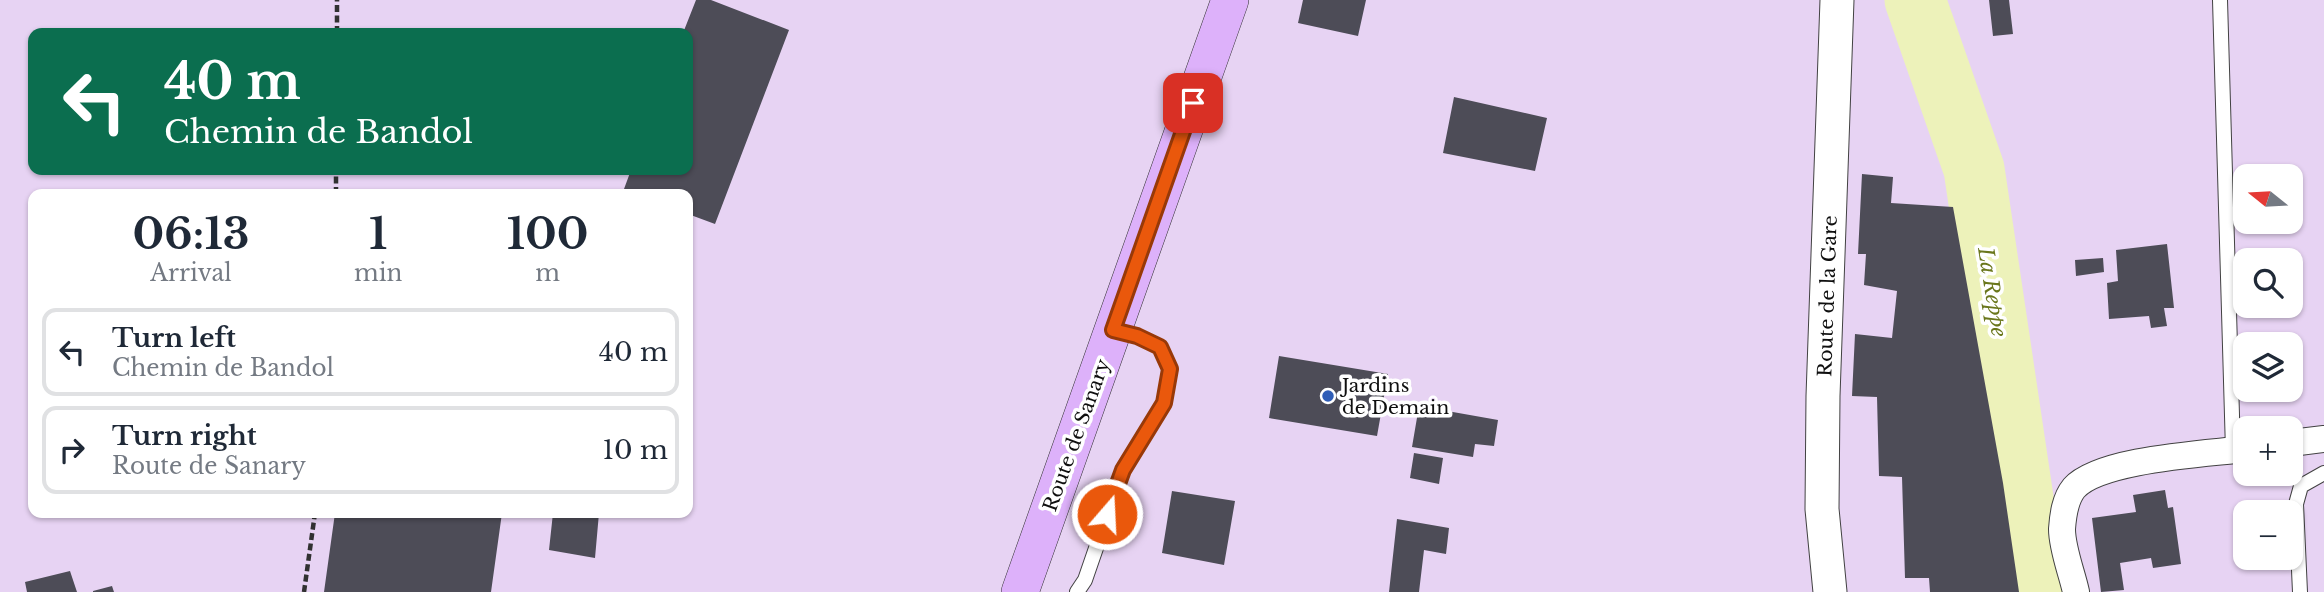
<!DOCTYPE html>
<html lang="en">
<head>
<meta charset="utf-8">
<style>
  :root { --surface:#fff; --page:#f2f2f3; --text:#1f2937; --muted:#747a83; --line:#e0e1e3 }
  body { margin:0; font-family:"Libre Baskerville",serif; background:var(--page); color:var(--text); height:100vh; display:flex; flex-direction:column; font-size:26px; white-space:nowrap }
  * { box-sizing:border-box; margin:0 }
  p { font-size:23px; color:var(--muted) }
  .icon { flex:none; width:38px; height:38px; fill:none; stroke:currentColor; stroke-width:2; stroke-linecap:round; stroke-linejoin:round }
  .map { position:relative; flex:1; overflow:hidden }
  .panel { position:absolute; left:28px; top:189px; width:665px; height:329px; display:flex; flex-direction:column; background:var(--surface); border-radius:14px; box-shadow:0 2px 5px #0004 }
  .panel>* { flex:none }
  .hud { position:absolute; left:28px; top:28px; width:665px; height:147px; border-radius:14px; box-shadow:0 2px 5px #0004; background:#0b6e4f; color:#fff; overflow:hidden }
  .needle { width:46px; rotate:288deg }
  .fabs { position:absolute; left:2233px; top:164px; display:grid; gap:14px }
  .fabs a { display:grid; place-items:center; width:70px; height:70px; border-radius:14px; background:var(--surface); box-shadow:0 2px 5px #0004; font-size:35px }
  .pin { position:absolute; display:grid; place-items:center; width:60px; height:60px; color:#fff; margin:-30px; border-radius:14px; box-shadow:0 4px 10px #0006 }
  .me { position:absolute; width:77px; margin:-38px; rotate:19deg; stroke-linejoin:round; filter:drop-shadow(0 0 5px #0008) }
  .turn { display:flex; align-items:center; gap:24px; height:147px; padding:0 21px; font-size:32px }
  .turn .icon { width:91px; height:91px; stroke-width:2.5 }
  .turn b { display:block; font-size:49px; line-height:60px }
  .eta { display:flex; justify-content:space-evenly; align-items:center; height:119px; text-align:center }
  .eta b { font-size:42px; font-weight:700; line-height:49px }
  ul { padding:0; list-style:none }
  li { display:flex; align-items:center; gap:21px; height:88px; margin:0 14px 10px; padding:0 7px; border:4px solid var(--line); border-radius:14px }
  li div { flex:1 }
  li b { display:block; font-size:26px }
  li em { font-style:normal }
  .map>svg:first-child { display:block }
  .farmland { fill:#e7d3f3; fill-rule:evenodd }
  .lines { fill:none; stroke-linecap:round; stroke-linejoin:round }
  .river { stroke:#edf2ba; stroke-width:61 }
  .building { fill:#4d4c57 }
  .service-casing { stroke:#424242; stroke-width:16 }
  .minor-casing { stroke:#424242; stroke-width:28 }
  .tertiary-casing { stroke:#424242; stroke-width:35 }
  .secondary-casing { stroke:#313131; stroke-width:38 }
  .path { stroke:#313131; stroke-width:4.5; stroke-dasharray:7 3.5; stroke-linecap:butt }
  .service { stroke:#fff; stroke-width:14 }
  .minor { stroke:#fff; stroke-width:26 }
  .tertiary { stroke:#fff; stroke-width:33 }
  .secondary { stroke:#ddb1fa; stroke-width:37 }
  .route-casing { stroke:#983908; stroke-width:18 }
  .route { stroke:#ea580c; stroke-width:12 }
  .poi-dot { fill:#2f5db7; stroke:#fff; stroke-width:2.5 }
  .labels { text-anchor:middle; stroke-width:7; stroke-linejoin:round; paint-order:stroke }
  .street-label { font-size:19px; fill:#0f0f0f; stroke:#fff }
  .poi-label { font-size:19px; fill:#0f0f0f; stroke:#fff; text-anchor:start }
  .water-label { font-size:21px; font-style:italic; fill:#6a771c; stroke:#fff }
</style>
</head>
<body>
<div class="map">
<svg width="2324" height="592" viewBox="0 0 2324 592">
  <rect width="100%" height="100%" fill="#f8f2fe"/>
  <path class="farmland" d="M0,0H2324V592H0ZM33,33H688V170H33ZM2245,177H2291V222H2245ZM33,194H688V513H33ZM2245,261H2291V306H2245ZM2245,345H2291V390H2245ZM2245,429H2291V474H2245ZM2245,513H2291V558H2245Z"/>
  <g class="lines">
    <path class="river" d="M1915,0L1974,169L2037,592"/>
  </g>
  <path class="building" d="M696,0H711L789,30L715,224L688,214V194H636L624,189L631,170H688V33H683Z
    M1303,0H1366L1358,36L1298,23Z
    M1989,0H2009L2013,34L1993,36Z
    M1454,97L1547,118L1535,171L1443,153Z
    M1862,174L1893,177L1891,203L1953,207L2003,483L2019,592H1930L1929,578H1905L1902,477L1879,476L1877,397L1852,396L1855,334L1892,338L1897,291L1864,285L1866,254H1858Z
    M2167,244L2174,308H2164L2167,326L2151,328L2149,316L2109,319L2107,283L2118,281L2116,250Z
    M2103,258L2104,272L2076,276L2075,260Z
    M1279,356L1388,374L1377,436L1269,418Z
    M1419,406L1498,420L1494,446L1475,444L1473,457L1412,447Z
    M1414,453L1443,458L1439,484L1410,478Z
    M2165,490L2168,508L2173,507L2181,564L2153,568L2151,558L2120,563L2124,590L2101,592L2092,518L2136,512L2133,495Z
    M1172,491L1235,501L1224,565L1162,553Z
    M335,513H502L491,592H324Z
    M553,513H599L595,558L549,550Z
    M1397,519L1449,528L1446,554L1424,550L1419,592H1389Z
    M70,571L77,592H27L25,582Z
    M112,586L114,592H93V591Z"/>
  <g class="lines">
    <g class="service-casing">
      <path id="service" d="M2220,0L2233,450
        M1077,592L1085,580L1123,470L1164,403L1170,369L1160,347L1137,336L1115,331
        M2300,592L2296,504L2301,486L2324,473"/>
    </g>
    <g class="minor-casing">
      <path id="minor" d="M2291,443L2324,439
        M2076,592C2072,573 2062,549 2062,529C2063,515 2065,499 2074,488C2100,459 2205,454 2245,449"/>
    </g>
    <g class="tertiary-casing">
      <path id="tertiary" d="M1830,592L1822,509L1823,396L1837,0"/>
    </g>
    <g class="secondary-casing">
      <path id="secondary" d="M1020,592L1230,0"/>
    </g>
    <path class="path" d="M337,33V0
      M336,194V170
      M304,592L315,513"/>
    <use href="#service" class="service"/>
    <use href="#minor" class="minor"/>
    <use href="#tertiary" class="tertiary"/>
    <use href="#secondary" class="secondary"/>
  </g>
  <g class="lines">
    <g class="route-casing">
      <path id="route" d="M1107,514L1123,470L1164,403L1170,369L1160,347L1137,336L1113,330L1193,103"/>
    </g>
    <use href="#route" class="route"/>
  </g>
  <circle class="poi-dot" cx="1328" cy="396" r="7"/>
  <g class="labels">
    <g class="street-label">
      <text transform="translate(1827 296) rotate(-88)" y="7">Route de la Gare</text>
      <text transform="translate(1076 435) rotate(-70)" y="7">Route de Sanary</text>
    </g>
    <g class="poi-label">
      <text x="1342" y="392">Jardins<tspan x="1342" dy="22">de Demain</tspan></text>
    </g>
    <g class="water-label">
      <text transform="translate(1992 292) rotate(81)" y="7">La Reppe</text>
    </g>
  </g>
</svg>
<div class="fabs">
<a><svg class="needle" viewBox="-14 -14 28 28"><path d="M0-13l5 13h-10z" fill="#e53935"/><path d="M0 13l5-13h-10z" fill="#747a83"/></svg></a>
<a><svg class="icon" aria-label="search" viewBox="0 0 24 24"><circle cx="10" cy="10" r="6"/><path d="M15 15l6 6"/></svg></a>
<a><svg class="icon" aria-label="layers" viewBox="0 0 24 24"><path d="M12 4l9 5-9 5-9-5zM3 14l9 5 9-5"/></svg></a>
<a>+</a>
<a>−</a>
</div>
<div class="pin" style="left:1193px;top:103px;background:#d93025"><svg class="icon" aria-label="arrive" viewBox="0 0 24 24"><path d="M6 21V4h12l-3 4 3 4H6"/></svg></div>
<svg class="me" style="left:1107px;top:514px" viewBox="-20 -20 40 40"><circle r="17" fill="#ea580c" stroke="#fff" stroke-width="3"/><path d="M0-11L8 9 0 5-8 9z" fill="#fff"/></svg>
<div class="hud">
<div class="turn"><svg class="icon" aria-label="left" viewBox="0 0 24 24"><path d="M17 20v-9H6M10 6l-5 5 5 5"/></svg><div><b>40 m</b>Chemin de Bandol</div></div>
</div>
<section class="panel">
<div class="eta">
<div><b>06:13</b><p>Arrival</p></div>
<div><b>1</b><p>min</p></div>
<div><b>100</b><p>m</p></div>
</div>
<ul>
<li><svg class="icon" aria-label="left" viewBox="0 0 24 24"><path d="M17 20v-9H6M10 6l-5 5 5 5"/></svg><div><b>Turn left</b><p>Chemin de Bandol</p></div><em>40 m</em></li>
<li><svg class="icon" aria-label="right" viewBox="0 0 24 24"><path d="M7 20v-9h11M14 6l5 5-5 5"/></svg><div><b>Turn right</b><p>Route de Sanary</p></div><em>10 m</em></li>
</ul>
</section>
</div>
</body>
</html>
